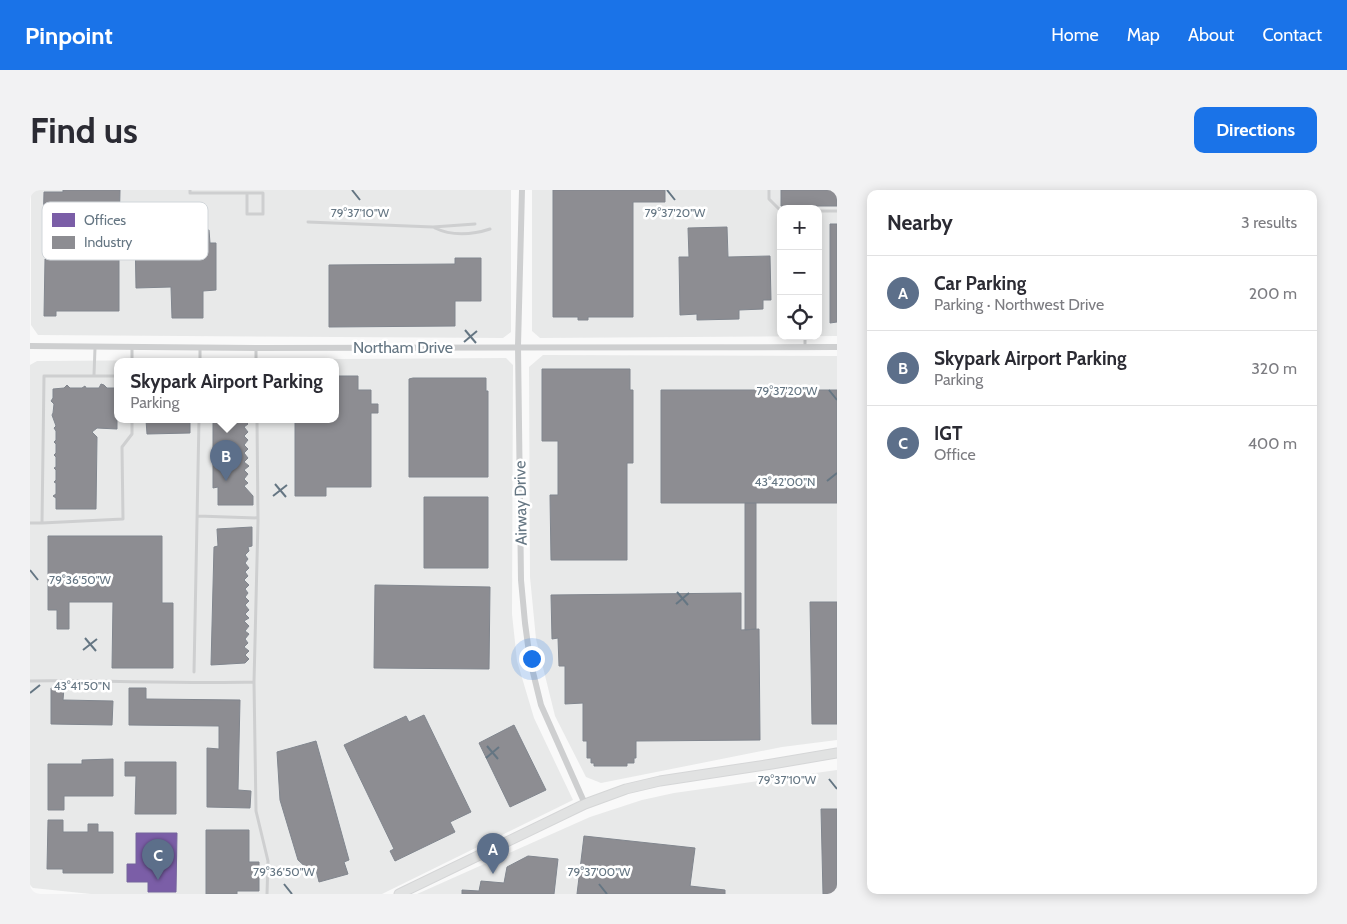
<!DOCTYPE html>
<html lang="en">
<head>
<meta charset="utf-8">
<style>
  body { margin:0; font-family:Cabin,sans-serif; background:#f2f2f3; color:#2b2b33 }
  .controls { position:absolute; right:15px; top:15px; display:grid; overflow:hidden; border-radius:10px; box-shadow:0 2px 12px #0003 }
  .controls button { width:45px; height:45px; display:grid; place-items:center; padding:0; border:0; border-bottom:1px solid #e1e1e2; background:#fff; color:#2b2b33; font:25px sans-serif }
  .you { position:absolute; left:501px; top:468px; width:18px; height:18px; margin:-12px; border:4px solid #fff; border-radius:50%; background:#1a73e8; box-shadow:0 0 0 8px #1a73e833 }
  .badge { display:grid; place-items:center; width:32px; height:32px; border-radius:50%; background:#1a73e8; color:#fff; font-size:16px; font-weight:700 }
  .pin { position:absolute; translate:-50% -41px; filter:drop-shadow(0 1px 2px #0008) }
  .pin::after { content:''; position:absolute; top:26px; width:18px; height:15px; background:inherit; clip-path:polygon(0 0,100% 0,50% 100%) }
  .popup { position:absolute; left:84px; top:168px; width:225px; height:65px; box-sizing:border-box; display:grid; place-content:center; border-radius:10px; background:#fff; filter:drop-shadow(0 1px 4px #0005); font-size:16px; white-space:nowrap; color:#7c7c81 }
  .popup b { font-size:19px; color:#2b2b33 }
  .popup::after { content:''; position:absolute; left:50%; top:100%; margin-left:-10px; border:10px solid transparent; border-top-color:#fff }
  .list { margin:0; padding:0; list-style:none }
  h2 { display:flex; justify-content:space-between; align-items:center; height:65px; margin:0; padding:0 20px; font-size:21px }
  h2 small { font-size:16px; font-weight:400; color:#7c7c81 }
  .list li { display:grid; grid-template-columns:32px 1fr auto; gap:15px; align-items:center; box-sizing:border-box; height:75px; padding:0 20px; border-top:1px solid #e1e1e2 }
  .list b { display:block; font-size:19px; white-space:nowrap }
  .list p { margin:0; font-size:16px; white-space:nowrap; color:#7c7c81 }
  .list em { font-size:16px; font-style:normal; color:#7c7c81 }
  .icon { flex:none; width:28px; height:28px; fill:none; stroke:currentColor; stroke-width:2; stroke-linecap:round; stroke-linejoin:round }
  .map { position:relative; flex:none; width:807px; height:704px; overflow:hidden; border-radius:10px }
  header { display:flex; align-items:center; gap:30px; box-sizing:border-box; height:70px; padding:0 25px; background:#1a73e8; color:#fff }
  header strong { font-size:24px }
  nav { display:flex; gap:28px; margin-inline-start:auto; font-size:18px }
  .intro { display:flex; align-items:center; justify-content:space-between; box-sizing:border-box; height:120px; padding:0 30px }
  h1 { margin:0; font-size:35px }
  .button { padding:12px 22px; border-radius:10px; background:#1a73e8; color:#fff; font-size:18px; font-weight:700 }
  main { display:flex; gap:30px; padding:0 30px }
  aside { flex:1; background:#fff; border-radius:10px; box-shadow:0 2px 12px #0003 }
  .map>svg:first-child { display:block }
  .built { fill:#e8e9e9; fill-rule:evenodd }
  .offices { fill:#7b5ea7; stroke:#74659c }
  .industry { fill:#8d8d92; stroke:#81868e }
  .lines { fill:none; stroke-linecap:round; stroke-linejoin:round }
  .secondary-casing { stroke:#d5d6d7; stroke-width:11 }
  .lane { stroke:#cecfd0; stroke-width:3 }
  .street { stroke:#cecfd0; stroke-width:6 }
  .secondary { stroke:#e1e2e2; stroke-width:9 }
  .ticks { fill:none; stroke:#657683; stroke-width:2 }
  .labels { text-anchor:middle; stroke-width:5; stroke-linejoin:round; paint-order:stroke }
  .street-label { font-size:16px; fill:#657683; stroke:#fff }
  .key { fill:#fff; stroke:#d1d6da; stroke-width:1 }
  .key-label { font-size:14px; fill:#657683 }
  .ticks-label { font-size:12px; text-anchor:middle; fill:#657683; stroke:#fff; stroke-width:5; stroke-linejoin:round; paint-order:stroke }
</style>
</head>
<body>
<header>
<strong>Pinpoint</strong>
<nav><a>Home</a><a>Map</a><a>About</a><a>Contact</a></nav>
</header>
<div class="intro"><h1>Find us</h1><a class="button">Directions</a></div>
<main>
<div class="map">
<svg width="807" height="704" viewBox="0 0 807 704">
  <rect width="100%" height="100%" fill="#f9f9f9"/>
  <path class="built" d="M1,0H481V142L473,148L8,145L1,135Z
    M502,0H807V146L510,148L502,141ZM751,19H788V146H751Z
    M513,165L807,166V550L752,557L571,593L556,587L525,526L506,449L500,387L499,177Z
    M476,168L483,175L482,424L487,471L504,528L543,610L352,704H61L3,698L0,695V175L7,171ZM87,172H305V230H87Z
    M807,580V704H387L560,627L612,610L644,603Z"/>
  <path class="offices" d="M106,643H147L146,702H118V692H97V674H106Z"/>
  <path class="industry" d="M33,0H90L89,44H82V38L34,37V41L13,40L14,2H33Z
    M523,0H635V12H603V127H558V130H548V127H523Z
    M751,0H807V16H751Z
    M800,34H807V132L800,133Z
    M697,37L698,67L740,66L741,110H733V119L709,120V129L667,130V124L650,125L649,67H659L658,38Z
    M179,40L180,53H186V100L173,101V128H142L141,97L106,98L105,41Z
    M24,62H89V121H26V126H14L15,69H24Z
    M425,68H451V111H425V136L299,137V75L425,74Z
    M512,179H600V200H603V273H597V370H521L520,305H528V251H512Z
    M305,186H328V200H341V214H348V223H341V297H296V306H265V230H305Z
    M383,188H456V201H458V287H379V189Z
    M71,194L74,195L77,198H87V239L67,238L62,242L67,247L66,319H26V308L23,306L26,304V293L24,292L26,290V280L24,278L26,277V267L24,265L26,263V254L24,252L26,250V241L24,238L26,236L22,225L23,223L24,214L21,211L23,208V199L34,198L37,195L40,198H52L55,196L56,198H69Z
    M631,200H807V313H631Z
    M116,230H160V243L117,244Z
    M183,230H214L218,234L214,237L218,242L214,246L218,250L214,255L218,259L214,263L218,268L214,272L219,276L214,280L218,284L214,289L218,293L214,296L223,306V315H188V297L183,298Z
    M394,307H458V378H394Z
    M715,313H726V439L715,440Z
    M222,337V356L218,357L219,361L215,365L218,369L215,373L219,378L215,382L218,386L214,390L219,395L215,399L218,403L215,407L219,411L215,415L219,420L215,424L219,428L214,431L219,436L215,441L219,444L215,449L218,453L214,457L219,461L215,465L219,469L215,473L181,475L184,357L188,356L187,339Z
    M18,346H132V413H143V478H82L83,412H39V439H27V420H18Z
    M345,395L460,397L459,479L344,478Z
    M711,403V440L729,439L730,550L606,551V568H604V573H597V576H564V573H561V568H557V551H553V513L535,514V476H529L528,448L522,449L521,405Z
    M780,412H807V534H782Z
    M21,498H34L33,510L83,511L82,535L21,534Z
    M99,498H116V509L210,510L208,600L221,601L220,618L177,617V558L189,559V536L99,535Z
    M394,525L441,622L420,632L425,642L365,671L360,661L364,659L314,555L376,526L379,532Z
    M484,535L516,600L480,617L449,553Z
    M286,551L319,670L314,672L318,684L289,692L286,680L281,682L268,670L250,610L247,562Z
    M83,569V606H34V620H18V574H52V570Z
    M95,572H146V624H105L106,586H95Z
    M791,619H807V704H793Z
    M18,630H33V642H58V634H68V642H83V683H33V679H17Z
    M176,640H219V672H229V701H207V704H176Z
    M554,646L665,658L660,696L695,700V704H547Z
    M498,666L528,669L524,704H432V700L449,701L451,691L474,693L477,677Z"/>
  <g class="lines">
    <defs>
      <path id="secondary" d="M369,704L555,614L596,599L630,591L742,574L807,563"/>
    </defs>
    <use href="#secondary" class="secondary-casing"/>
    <path class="lane" d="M160,0V3H233V24H217V3
      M739,0V9L751,21
      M788,21H807
      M278,32L403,37L445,34
      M405,38C421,46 442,45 460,39
      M775,146V157
      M102,158V172
      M226,159V172
      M170,172V159
      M64,185L65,158
      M168,326L228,328
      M0,333H12L14,186H87
      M12,333L93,329L92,257L102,244V230
      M164,482L169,230
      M0,491C75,490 149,494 224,492L226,621L238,671L237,704
      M224,492L228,330L227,230"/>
    <path class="street" d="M492,0L488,156L491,390L495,433L500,470L511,515L555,614
      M0,156L226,158L807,157"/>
    <use href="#secondary" class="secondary"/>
  </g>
  <path class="ticks" d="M322,0L330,10M637,0L645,10M435,140L446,153M434,152L447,141M799,200L807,210M797,291L807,283M245,294L256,307M243,306L257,295M0,380L8,390M647,402L658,415M646,414L659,403M55,448L66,461M53,460L67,449M0,503L10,495M457,556L468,569M456,568L469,557M799,589L807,599M254,694L262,704M569,694L577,704"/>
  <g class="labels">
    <g class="street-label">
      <text x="373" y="163">Northam Drive</text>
      <text transform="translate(490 313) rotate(-91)" y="6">Airway Drive</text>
    </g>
  </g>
  <rect x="12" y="12" width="166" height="58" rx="8" class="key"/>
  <rect x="22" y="23" width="23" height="14" fill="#7b5ea7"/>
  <rect x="22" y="46" width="23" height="13" fill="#8d8d92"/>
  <g class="key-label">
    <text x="54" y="35">Offices</text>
    <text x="54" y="57">Industry</text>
  </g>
  <g class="ticks-label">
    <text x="330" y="27">79°37'10"W</text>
    <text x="645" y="27">79°37'20"W</text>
    <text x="757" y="205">79°37'20"W</text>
    <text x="755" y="296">43°42'00"N</text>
    <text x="50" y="394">79°36'50"W</text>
    <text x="52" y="500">43°41'50"N</text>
    <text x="757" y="594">79°37'10"W</text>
    <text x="254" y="686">79°36'50"W</text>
    <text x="569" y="686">79°37'00"W</text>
  </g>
</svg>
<div class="controls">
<button>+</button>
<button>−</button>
<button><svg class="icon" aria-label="locate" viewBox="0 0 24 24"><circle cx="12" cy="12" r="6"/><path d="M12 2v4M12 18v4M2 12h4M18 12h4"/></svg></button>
</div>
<div class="you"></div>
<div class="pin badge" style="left:463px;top:684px;background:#5c6f8a">A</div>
<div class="pin badge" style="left:196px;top:291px;background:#5c6f8a">B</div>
<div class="popup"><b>Skypark Airport Parking</b>Parking</div>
<div class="pin badge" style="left:128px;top:690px;background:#5c6f8a">C</div>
</div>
<aside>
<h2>Nearby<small>3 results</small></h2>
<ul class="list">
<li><span class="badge" style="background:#5c6f8a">A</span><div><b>Car Parking</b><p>Parking · Northwest Drive</p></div><em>200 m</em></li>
<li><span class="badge" style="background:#5c6f8a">B</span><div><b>Skypark Airport Parking</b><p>Parking</p></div><em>320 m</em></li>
<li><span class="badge" style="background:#5c6f8a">C</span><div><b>IGT</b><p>Office</p></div><em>400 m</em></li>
</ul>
</aside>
</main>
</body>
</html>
